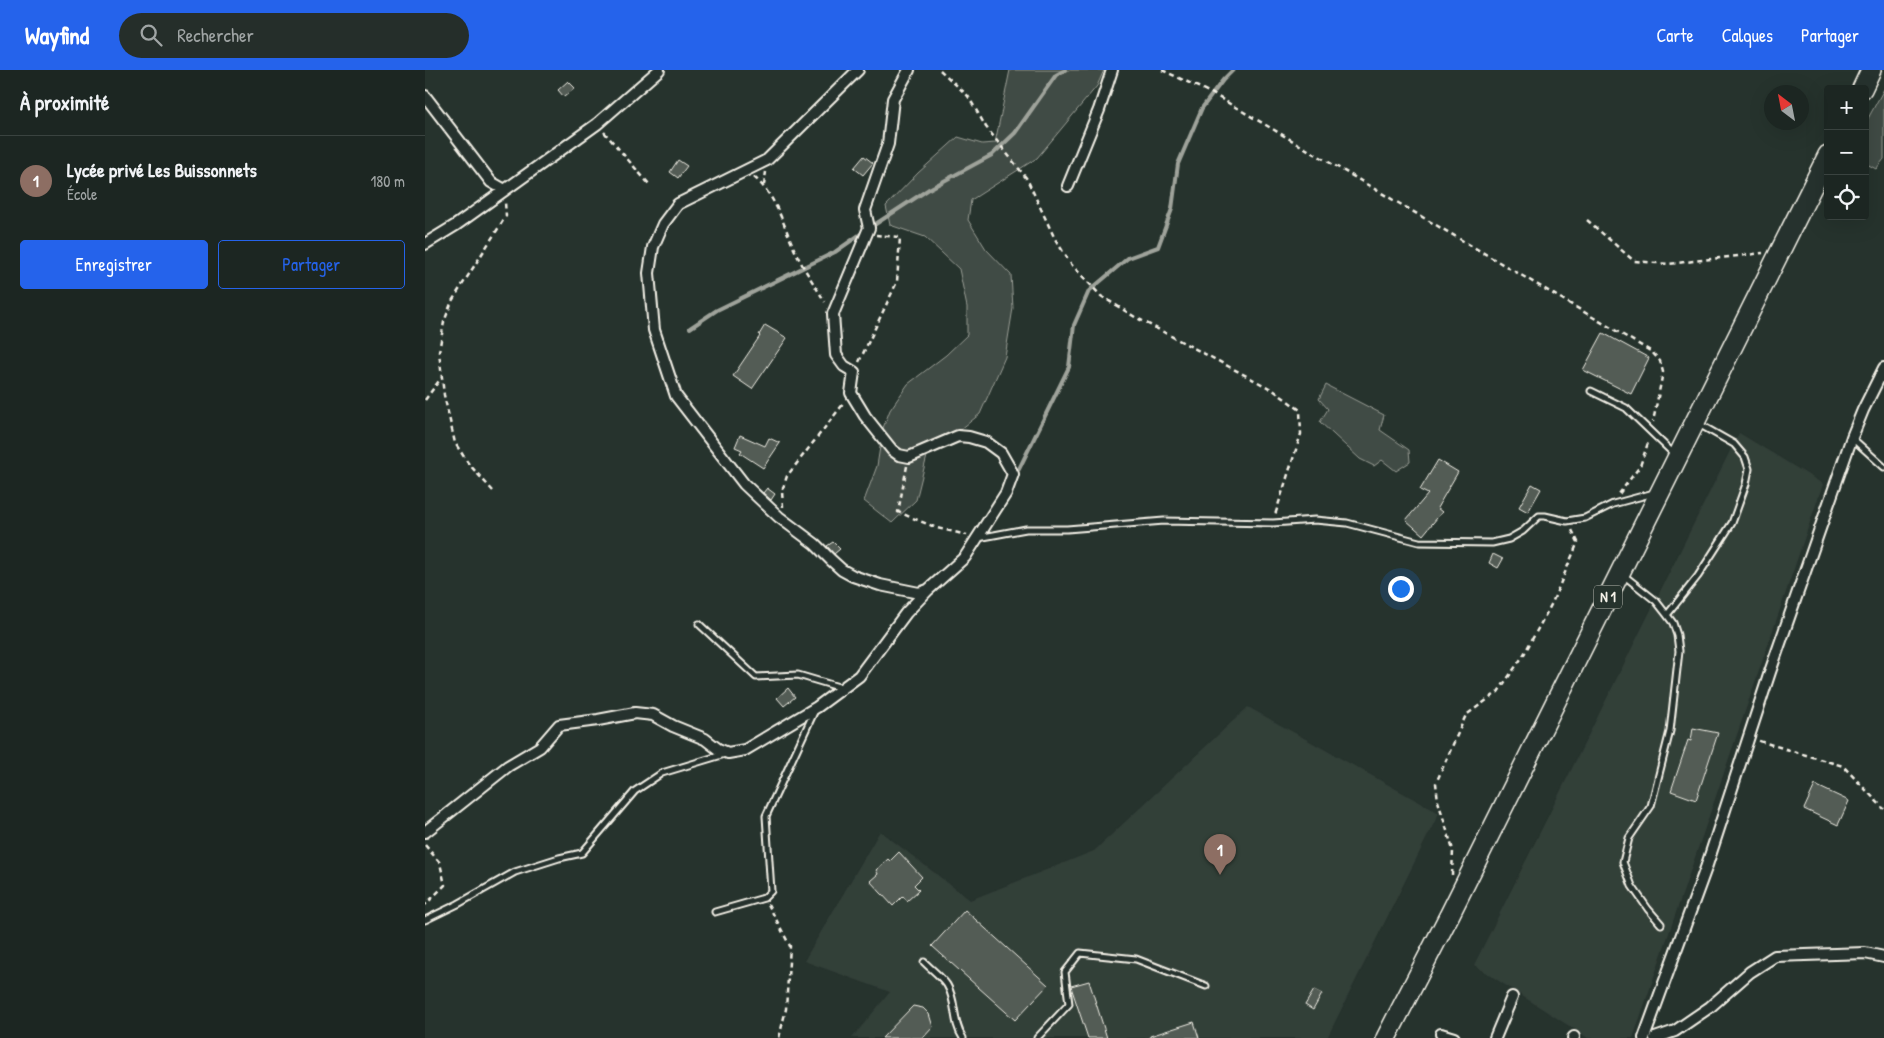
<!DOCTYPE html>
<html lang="fr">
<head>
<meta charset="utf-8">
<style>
  body { margin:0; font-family:"Patrick Hand",sans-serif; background:#252e2a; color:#f1f3f6 }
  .controls { position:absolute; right:15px; top:15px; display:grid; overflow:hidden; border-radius:5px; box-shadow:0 5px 20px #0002 }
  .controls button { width:45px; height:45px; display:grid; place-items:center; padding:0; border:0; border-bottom:1px solid #3a4340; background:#1c2622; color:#f1f3f6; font:25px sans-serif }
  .compass { position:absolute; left:1339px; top:15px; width:45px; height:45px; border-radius:50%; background:#1c2622; box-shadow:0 5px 20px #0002; rotate:328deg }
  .you { position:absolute; left:975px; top:518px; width:18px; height:18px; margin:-12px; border:4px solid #fff; border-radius:50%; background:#1a73e8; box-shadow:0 0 0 8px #1a73e833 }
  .badge { display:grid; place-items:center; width:32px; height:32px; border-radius:50%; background:#2563eb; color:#fff; font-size:16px; font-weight:700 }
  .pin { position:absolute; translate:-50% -41px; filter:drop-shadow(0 1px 2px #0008) }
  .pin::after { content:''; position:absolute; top:26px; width:18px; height:15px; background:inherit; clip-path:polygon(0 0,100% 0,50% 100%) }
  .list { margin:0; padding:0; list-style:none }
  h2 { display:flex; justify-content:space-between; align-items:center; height:65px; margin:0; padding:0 20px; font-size:21px }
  h2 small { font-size:16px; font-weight:400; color:#a0a5a5 }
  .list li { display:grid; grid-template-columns:32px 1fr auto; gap:15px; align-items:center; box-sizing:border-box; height:90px; padding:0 20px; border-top:1px solid #3a4340 }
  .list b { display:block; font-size:19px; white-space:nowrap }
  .list p { margin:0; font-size:16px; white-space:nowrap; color:#a0a5a5 }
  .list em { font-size:16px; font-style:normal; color:#a0a5a5 }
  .actions { display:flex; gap:10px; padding:15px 20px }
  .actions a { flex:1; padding:11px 0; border:1px solid #2563eb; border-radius:5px; text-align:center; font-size:18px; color:#2563eb }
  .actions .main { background:#2563eb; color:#fff }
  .icon { flex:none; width:28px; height:28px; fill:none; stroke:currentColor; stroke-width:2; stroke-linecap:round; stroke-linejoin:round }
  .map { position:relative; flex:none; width:1459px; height:968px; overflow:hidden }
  header { display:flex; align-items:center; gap:30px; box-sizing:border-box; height:70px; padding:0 25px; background:#2563eb; color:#fff }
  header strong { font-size:24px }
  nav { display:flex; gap:28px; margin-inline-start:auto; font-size:18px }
  .search { width:350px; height:45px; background:#252e2a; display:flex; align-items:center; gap:12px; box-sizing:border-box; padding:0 18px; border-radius:28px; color:#a0a5a5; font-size:19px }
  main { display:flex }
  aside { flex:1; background:#1c2622 }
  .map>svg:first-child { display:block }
  .built { fill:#333f39 }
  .green { fill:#414b45; stroke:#9a9e96 }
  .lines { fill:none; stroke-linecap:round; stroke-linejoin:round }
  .stream { stroke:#9fa39b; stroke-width:4 }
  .building { fill:#525c55; stroke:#f4f1e8 }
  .lane-casing { stroke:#f4f1e8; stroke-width:9 }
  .street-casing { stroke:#f4f1e8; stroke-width:14 }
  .highway-casing { stroke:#f4f1e8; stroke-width:22 }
  .path { stroke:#f4f1e8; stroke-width:2.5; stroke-dasharray:5 4; stroke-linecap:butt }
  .lane { stroke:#26332d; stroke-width:5 }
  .street { stroke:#26332d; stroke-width:10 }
  .highway { stroke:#26332d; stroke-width:19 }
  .labels { text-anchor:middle; stroke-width:4.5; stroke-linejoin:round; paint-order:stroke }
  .shield { fill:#26332d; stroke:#b6b8b0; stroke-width:1 }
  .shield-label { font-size:14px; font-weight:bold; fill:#f4f1e8 }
</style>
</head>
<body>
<header>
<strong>Wayfind</strong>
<div class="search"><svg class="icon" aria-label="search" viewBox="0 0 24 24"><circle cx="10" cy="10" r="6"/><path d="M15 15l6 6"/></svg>Rechercher</div>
<nav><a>Carte</a><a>Calques</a><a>Partager</a></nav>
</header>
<main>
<aside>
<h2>À proximité<small></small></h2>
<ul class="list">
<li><span class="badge" style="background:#8d6e63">1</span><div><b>Lycée privé Les Buissonnets</b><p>École</p></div><em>180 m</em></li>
</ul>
<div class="actions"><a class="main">Enregistrer</a><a>Partager</a></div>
</aside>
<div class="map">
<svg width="1459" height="968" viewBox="0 0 1459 968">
  <rect width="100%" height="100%" fill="#26332d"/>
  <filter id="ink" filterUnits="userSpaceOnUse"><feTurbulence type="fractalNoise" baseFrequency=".02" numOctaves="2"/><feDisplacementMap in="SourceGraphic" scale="10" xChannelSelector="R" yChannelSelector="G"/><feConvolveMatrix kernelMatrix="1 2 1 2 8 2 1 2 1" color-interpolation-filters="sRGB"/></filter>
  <g filter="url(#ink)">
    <path class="built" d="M1314,363L1398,414L1208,968H1163L1049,895Z
      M823,637L1014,743L902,968H427L465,922L379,891L455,761L545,830L669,781Z"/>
    <path class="green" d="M585,0H679L672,16L612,88L546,130L543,150L561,179L586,205L588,238L580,287L555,344L502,386L491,430L467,453L439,431L452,396L458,358L465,340L483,314L521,285L542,265V237L534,199L500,167L465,155L461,136L493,103L533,67L557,74L570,73Z
      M1459,19V89L1451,99L1440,93V54Z
      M901,315L959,345L955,360L984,380L985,392L971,401L957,390L949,396L935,389L895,352L903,339L894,329Z"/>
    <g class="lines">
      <path class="stream" d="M446,157L504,119L567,85L590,63L631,5L640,0
        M265,258L292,240L410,182L440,161
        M594,399L644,297L649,255L664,221L703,188L733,177L747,139L753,94L777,38L798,10L808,0"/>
    </g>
    <path class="building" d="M143,11L150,18L139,27L133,20Z
      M439,86L448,93L438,105L429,98Z
      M253,90L262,96L253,108L245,102Z
      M340,255L362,268L327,319L308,306L335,266L334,265Z
      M1178,263L1224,288L1206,324L1158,300Z
      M315,365L340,376L344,368L355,373L338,398L315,383L317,380L310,377Z
      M1013,390L1033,402L1012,438L1017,442L998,465L981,450L1003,424L995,420Z
      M1107,414L1116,419L1103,442L1094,437Z
      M342,418L350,424L346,430L338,423Z
      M408,472L415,479L409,484L402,476Z
      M1068,484L1078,489L1073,498L1064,493Z
      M363,618L370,627L359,636L352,628Z
      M1268,658L1293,663L1271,730L1246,721L1263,670L1266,671Z
      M1390,715L1424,731L1413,755L1379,739Z
      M474,782L497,807L489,815L494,820L482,831L478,826L468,836L445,811L453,804L451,800L463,789L465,791Z
      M540,840L623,915L590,950L507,876Z
      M664,911L682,968H663L647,920L646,916Z
      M889,920L897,924L888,940L880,935Z
      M488,936L498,938L504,944L508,957L498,968H457Z
      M769,952L774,968H725V966Z"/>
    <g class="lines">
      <defs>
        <path id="lane" d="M1166,321L1201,338L1250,385
          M1427,368L1459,397
          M553,468L601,459H642L739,451L848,453L890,450L922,453L994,472L1067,473L1084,469L1098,461L1114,446H1120L1142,451L1160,448L1188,434L1229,423
          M1197,504L1231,531L1242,545L1248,553L1252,565L1254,581L1245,661L1226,736L1204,768L1198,792L1207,816L1223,839L1236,854
          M1242,545L1273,506L1307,453L1321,414L1324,399L1320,387L1309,374L1272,353
          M274,554L331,607L373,605L417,618
          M290,842L339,828L346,821L341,746L390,640
          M0,850L33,834L90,802L134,788L157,783L210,721L237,703L300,684
          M499,892C506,899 517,907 522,915C532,931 527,952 538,968
          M612,968L644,934L640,902L655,883L711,889L781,916"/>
        <path id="street" d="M433,0L342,90L253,134L238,154L228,177L224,203L229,260L251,326L319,414L354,447L390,474L406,490L417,500L428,506L455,515L494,523L503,520
          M0,26L66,112L80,120
          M643,116L674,40L687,0
          M0,174L31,155L172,54L234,0
          M0,762L83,696L115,677L134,655L173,650L210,643L228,645L248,656L280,669L293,679L303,683L320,680L392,637L434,606L481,543L503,520L540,487L581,423L588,404L576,383L561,372L544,367L533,366L484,387L474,385L467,380L440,346L426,323L429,302L419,296L411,285L408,244L444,158L440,140L463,74L468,29L484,0
          M1016,964L1029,968
          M1070,968L1087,927
          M1148,968L1149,967
          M1219,968L1281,798L1345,602L1427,367L1438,340L1459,298
          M1230,968L1250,961L1285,937L1325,902L1350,886L1440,883L1459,887"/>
        <path id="highway" d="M1437,19L1446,0
          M961,968L1025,844L1403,85"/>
      </defs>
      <use href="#lane" class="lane-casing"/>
      <use href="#street" class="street-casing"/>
      <use href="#highway" class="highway-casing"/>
      <path class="path" d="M515,0L543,26L561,57L602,109L630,169L646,194L676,226L710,247L848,320L875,340L876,364L850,445
        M737,0L788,24L1227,282L1235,291L1238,302L1228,352
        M179,62L224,114
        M329,107C353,128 359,158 372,185C380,201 391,217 400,232
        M339,115L341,102
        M1162,150L1209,191L1243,194L1338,183
        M434,292L472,212L475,167L451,165
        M0,330L16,308
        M482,396L473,442L512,458L542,465
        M68,421L43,393L30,373L19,325L14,282L19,252L27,231L81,146L80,132
        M1194,424L1215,396L1224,370
        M358,437L357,421L362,406L419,333
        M1334,671L1418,696L1459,739
        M0,775L15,793L20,815L0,835
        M1027,805L1028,780L1013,731L1011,713L1041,645L1073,622L1098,586L1127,533L1153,472L1146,458
        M343,834L365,876L361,939L354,968"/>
      <use href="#lane" class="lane"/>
      <use href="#street" class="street"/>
      <use href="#highway" class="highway"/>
    </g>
  </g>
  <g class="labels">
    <rect class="shield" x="1169" y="515.5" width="28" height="23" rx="4"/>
    <g class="shield-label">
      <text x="1183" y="532">N 1</text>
    </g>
  </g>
</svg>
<div class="controls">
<button>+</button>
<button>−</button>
<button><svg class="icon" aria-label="locate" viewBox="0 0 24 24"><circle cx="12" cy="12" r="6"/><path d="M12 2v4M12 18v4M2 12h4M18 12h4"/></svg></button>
</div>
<svg class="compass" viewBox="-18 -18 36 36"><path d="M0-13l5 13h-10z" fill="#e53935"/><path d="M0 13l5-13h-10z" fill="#a0a5a5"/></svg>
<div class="you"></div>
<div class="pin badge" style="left:795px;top:805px;background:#8d6e63">1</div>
</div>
</main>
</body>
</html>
